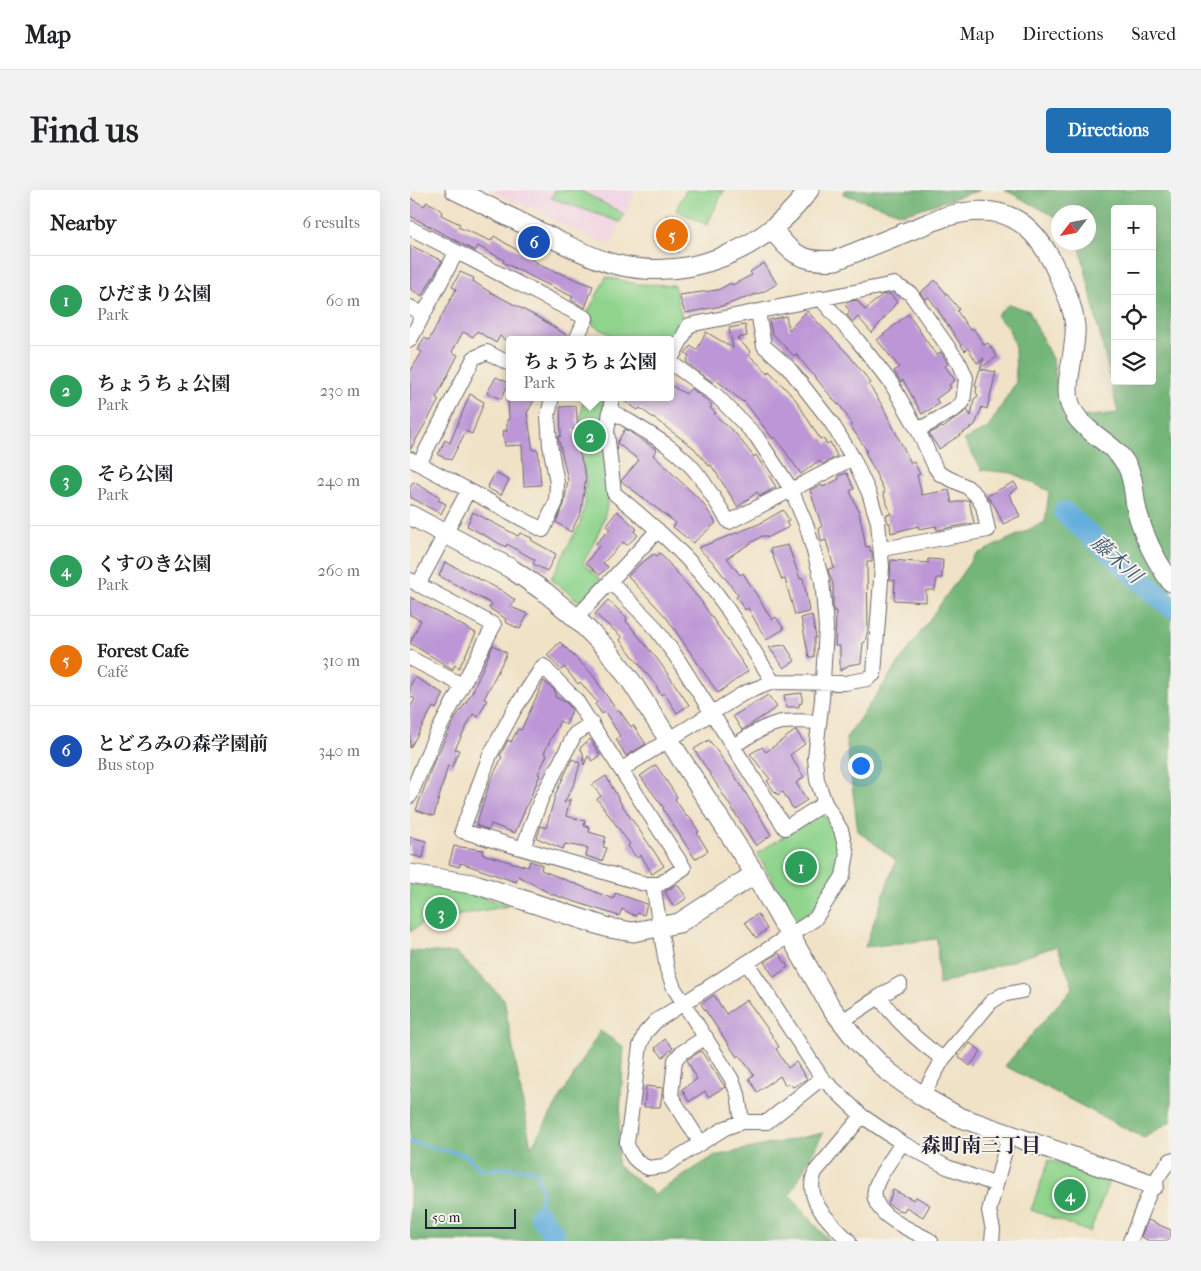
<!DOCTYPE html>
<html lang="en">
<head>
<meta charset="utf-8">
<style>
  body { margin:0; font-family:"IM FELL French Canon","Noto Serif JP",serif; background:#f2f2f2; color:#202124 }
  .controls { position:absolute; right:15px; top:15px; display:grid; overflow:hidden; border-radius:5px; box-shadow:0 5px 20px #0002 }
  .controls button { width:45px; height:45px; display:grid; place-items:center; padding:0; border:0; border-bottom:1px solid #e0e0e0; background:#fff; color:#202124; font:25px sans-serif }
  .compass { position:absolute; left:641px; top:15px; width:45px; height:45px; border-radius:50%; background:#fff; box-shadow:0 5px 20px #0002; rotate:238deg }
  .scale { position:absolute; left:15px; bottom:12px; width:91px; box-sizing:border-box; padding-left:5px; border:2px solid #22223b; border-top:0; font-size:14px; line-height:18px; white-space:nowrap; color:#22223b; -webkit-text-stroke:4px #f7f3e8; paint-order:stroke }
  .you { position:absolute; left:450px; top:575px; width:18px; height:18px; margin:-12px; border:4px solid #fff; border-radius:50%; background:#1a73e8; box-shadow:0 0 0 8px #1a73e833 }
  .badge { display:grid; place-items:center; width:32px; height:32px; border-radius:50%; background:#1f6fb2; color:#fff; font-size:16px; font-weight:700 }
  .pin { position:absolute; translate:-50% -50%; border:2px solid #fff; box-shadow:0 1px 5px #0006 }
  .popup { position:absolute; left:96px; top:146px; width:168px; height:65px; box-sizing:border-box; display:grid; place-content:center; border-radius:5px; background:#fff; filter:drop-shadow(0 1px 4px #0005); font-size:16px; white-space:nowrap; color:#757577 }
  .popup b { font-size:19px; color:#202124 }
  .popup::after { content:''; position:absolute; left:50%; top:100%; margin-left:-10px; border:10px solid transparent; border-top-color:#fff }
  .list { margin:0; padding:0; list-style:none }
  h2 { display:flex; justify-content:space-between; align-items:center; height:65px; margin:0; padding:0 20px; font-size:21px }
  h2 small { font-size:16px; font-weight:400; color:#757577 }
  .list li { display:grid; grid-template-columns:32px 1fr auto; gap:15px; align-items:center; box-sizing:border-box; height:90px; padding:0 20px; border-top:1px solid #e0e0e0 }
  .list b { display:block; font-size:19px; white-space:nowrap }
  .list p { margin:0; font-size:16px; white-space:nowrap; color:#757577 }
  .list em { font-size:16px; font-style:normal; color:#757577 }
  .icon { flex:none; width:28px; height:28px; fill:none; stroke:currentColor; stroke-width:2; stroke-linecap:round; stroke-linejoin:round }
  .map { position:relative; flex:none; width:761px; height:1051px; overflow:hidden; border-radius:5px }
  header { display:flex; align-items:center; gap:30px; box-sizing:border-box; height:70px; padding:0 25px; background:#fff; border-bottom:1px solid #e0e0e0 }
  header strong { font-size:24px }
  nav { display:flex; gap:28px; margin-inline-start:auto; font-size:18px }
  .intro { display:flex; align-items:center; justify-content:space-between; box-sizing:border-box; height:120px; padding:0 30px }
  h1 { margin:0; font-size:35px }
  .button { padding:12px 22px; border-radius:5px; background:#1f6fb2; color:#fff; font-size:18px; font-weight:700 }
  main { display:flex; gap:30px; padding:0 30px }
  aside { flex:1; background:#fff; border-radius:5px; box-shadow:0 5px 20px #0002 }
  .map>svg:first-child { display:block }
  .built { fill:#f1d0e3 }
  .green { fill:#8fd48d; stroke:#587b64 }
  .forest { fill:#73b678; stroke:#4a6c5a; fill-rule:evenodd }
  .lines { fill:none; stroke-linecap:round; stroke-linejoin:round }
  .stream { stroke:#64aedc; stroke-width:4 }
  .river { stroke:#64aedc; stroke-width:22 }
  .building { fill:#bc96d6 }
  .street-casing { stroke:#6a656c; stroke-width:16 }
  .secondary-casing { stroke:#6a656c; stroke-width:21 }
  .street { stroke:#fff; stroke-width:14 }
  .secondary { stroke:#fff; stroke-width:19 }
  .labels { text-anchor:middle; stroke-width:4; stroke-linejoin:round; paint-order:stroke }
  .water-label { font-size:20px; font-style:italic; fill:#395373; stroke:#f7f3e8 }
  .neighbourhood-label { font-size:20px; font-weight:bold; fill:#22223b; stroke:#f7f3e8 }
</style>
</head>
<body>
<header>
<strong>Map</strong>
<nav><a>Map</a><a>Directions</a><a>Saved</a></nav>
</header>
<div class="intro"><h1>Find us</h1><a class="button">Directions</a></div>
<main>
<aside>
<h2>Nearby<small>6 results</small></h2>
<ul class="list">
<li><span class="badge" style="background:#2e9e5b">1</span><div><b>ひだまり公園</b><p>Park</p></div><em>60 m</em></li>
<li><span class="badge" style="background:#2e9e5b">2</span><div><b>ちょうちょ公園</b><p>Park</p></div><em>230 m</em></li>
<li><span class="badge" style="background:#2e9e5b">3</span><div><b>そら公園</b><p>Park</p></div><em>240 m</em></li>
<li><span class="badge" style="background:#2e9e5b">4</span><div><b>くすのき公園</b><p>Park</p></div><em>260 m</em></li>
<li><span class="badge" style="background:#e8710a">5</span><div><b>Forest Cafe</b><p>Café</p></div><em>310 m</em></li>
<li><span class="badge" style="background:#1a4fb4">6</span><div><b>とどろみの森学園前</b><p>Bus stop</p></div><em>340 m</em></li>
</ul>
</aside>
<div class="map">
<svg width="761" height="1051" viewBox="0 0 761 1051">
  <rect width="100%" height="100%" fill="#f7f3e8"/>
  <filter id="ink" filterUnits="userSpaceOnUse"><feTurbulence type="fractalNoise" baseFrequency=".02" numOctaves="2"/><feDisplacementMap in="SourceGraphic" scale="10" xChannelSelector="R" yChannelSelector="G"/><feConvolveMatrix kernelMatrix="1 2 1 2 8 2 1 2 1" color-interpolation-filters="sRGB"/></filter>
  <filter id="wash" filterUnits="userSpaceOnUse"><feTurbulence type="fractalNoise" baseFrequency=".0096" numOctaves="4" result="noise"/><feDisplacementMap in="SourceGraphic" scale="20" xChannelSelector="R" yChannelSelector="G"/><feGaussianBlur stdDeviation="1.12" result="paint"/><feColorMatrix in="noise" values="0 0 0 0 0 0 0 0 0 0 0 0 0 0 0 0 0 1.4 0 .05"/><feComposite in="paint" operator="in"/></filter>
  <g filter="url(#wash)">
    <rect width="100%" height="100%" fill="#f0e2c6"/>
    <path class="built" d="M81,0H226L201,54L183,49L132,24L131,20L122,16L118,18Z"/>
    <path class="green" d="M145,0H169L214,24L210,32L141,8Z
      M276,0H314L297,35L266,20Z
      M196,87L227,94L264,95L272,128L260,154V150H200L201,145L181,134L184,129L177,124Z
      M173,207H196C187,240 196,263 198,296C200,324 186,349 173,373L192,391L175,410H167L141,389L170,333L175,315L176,290L169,241Z
      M410,624C418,626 424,637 426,645C427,650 430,655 430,660C432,682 408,718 391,730L384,728L347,663Z
      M0,694L56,701L98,716L14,732L0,742Z
      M639,970L699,991L680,1042L621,1020Z"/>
    <path class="forest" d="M434,0H570L493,24L433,4Z
      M595,0H761V931L734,948L595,876L663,797L647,756L529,795L527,749L455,757L486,670L448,641L436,548L565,365L635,332L639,301L602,283L572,280L554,250L578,238L606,192L605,158L599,139L586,126L599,114L619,121L643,171L653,229L708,223L669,53L678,52V22H648V28ZM705,19H742V191H705Z
      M0,761L47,763L94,809L121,957L190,841L214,857L207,975L245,1004L304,966L413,943L380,1005L419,1051H0Z"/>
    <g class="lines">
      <path class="stream" d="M0,952L56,965L72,980L98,978L126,980L132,1001L130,1025"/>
      <path class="river" d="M654,322L761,417
        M130,1025L143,1043L145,1051"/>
    </g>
    <g id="blocks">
      <path class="building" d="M0,8L14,16L17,12L25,16L32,22L31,25L50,34L48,37L81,51L84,46L134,77L183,96L175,118L161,110L163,107L108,80L93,72L94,70L68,56L65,61L0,26Z
        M257,26L279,37L268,62L261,58L259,61L244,52Z
        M0,55L32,71L12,106L0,99Z
        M354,73L367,94L353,102L312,116L275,123L269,105L308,100L321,93L322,95L342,85L340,82Z
        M50,82L64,88L63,91L75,99L131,129L158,146L157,150H95L90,146L86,153L67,141L63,147L53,142L42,162L48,165L26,208L29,210L0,260V182L12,162L8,160L14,148L19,150L46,99L42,97Z
        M525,90L549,119L547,121L560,140L563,138L574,155L578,153L587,167L570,178L574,168L567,173L558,158L555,161L519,107L515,110L510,103Z
        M480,104L487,112L462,143L448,127L443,132L437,125L440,121L435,115L438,112L447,110L455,120L472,105Z
        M397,121L439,165L461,193L459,195L472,215L501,273L504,272L510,284L507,285L512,305L539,300L542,313L559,310L564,333L527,340L526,336L509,339L508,336L481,343L480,333H478L476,325L481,324L473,303L475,302L455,262L457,261L440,235L442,234L429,214L428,215L386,164L384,166L362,143L359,130L376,126L379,140Z
        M498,124L526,165L531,162L538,174L535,176L545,190L539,195L541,198L526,209L529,214L512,224L493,190L491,192L484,181L489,177L467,150Z
        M335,135L337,146L327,148L341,162L339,165L358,183L359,181L386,210L410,249L413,248L417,254L420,252L427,266L413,274L408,271L391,284L365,247L363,249L334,211L333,212L305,189L302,192L276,172L279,166L275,163L281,156L287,160L296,142L323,158L319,138Z
        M570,179L586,182L577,219L572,217L565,235L529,259L519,244L532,237L533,238L557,220L561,226L564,209L568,206L566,202L567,196L565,195Z
        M86,187L99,193L91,209L77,203Z
        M260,195L276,204L281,198L302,215L300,218L306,223L304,224L326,244L344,267L346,265L366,297L350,306L347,302L328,317L301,275L299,276L284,258L230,218L228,220L211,209V207H260Z
        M60,204L74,212L62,244L56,241L41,270L28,265L35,250L40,253Z
        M98,207H126L117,223L123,260H128L131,295L114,296L112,255L95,256L93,241H97V230H99Z
        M166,216L168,239H163L176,287L171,322L161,342L146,332L154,315L158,290L148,247L151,246L150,217Z
        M215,239L247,260L243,265L292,312L306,333L283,353L263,337L266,333L211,291L229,270L207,253Z
        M85,283L99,290L91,305L77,298Z
        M437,283L444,299L440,301L449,322L456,357L460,356V361H462V372H457L458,440L455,452L453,453L451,473L439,475L430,481V456H425L426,421H423V395L418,379L424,378L416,350L411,352L409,338L412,337L400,300L412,295L413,297L429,289L428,286Z
        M3,292L30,307L28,310L36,314L31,324L0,307V298Z
        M604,292L608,298L599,304L610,326L593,334L586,318L577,306Z
        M373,320L379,330L376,332L379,337L357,348L356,346H352L317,368L330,385L333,383L362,430L366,427L374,439L356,450L338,418L335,420L326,407L328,405L302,371L288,358L349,334Z
        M207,321L227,339L224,342L228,345L217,355L213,352L193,373L198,377L190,385L176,373L189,356L186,353L200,339L196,336Z
        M63,322L108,346L110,343L122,348L121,350L146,364L137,381L123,374L125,370L97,354L96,357L57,336Z
        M378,355L390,389L393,388L397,409L399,422L385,425L375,389L372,390L360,359Z
        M250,363L291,411L338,481L308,503L256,427L218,386L230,374L244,364L247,366Z
        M518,369L533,370L532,388H527L525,400H516V412L484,410L485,390H480L481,370L518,373Z
        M35,372L91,400L105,410L101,417L118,424L110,439L95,432L96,429L79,418L82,414L29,386Z
        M0,407L66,443L49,478L45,475L43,479L34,474L0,453L11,430L0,425Z
        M198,410L217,428L216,431L248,470L279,515L267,523L254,503L251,505L245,494L210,450L212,447L185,424Z
        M402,425L406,448H404V467H399L391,428Z
        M150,452L182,484L207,521L209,520L221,537L223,535L236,554L216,566L206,549L210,546L195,522L192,524L185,514L187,512L170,492L168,494L154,477L151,480L137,465Z
        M83,455L97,463L74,509L77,510L68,527L63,524L45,559L49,560L42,577L38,575L24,626L6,620L25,569L46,527L62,503Z
        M375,455L385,471L374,478L359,457Z
        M5,487L34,504L26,519L23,517L0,558V518L5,509L0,506V496Z
        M134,491L145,501V507L157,513L162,520L156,535L150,531L134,563L137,565L128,584L130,585L105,643L81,634L79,640L66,635L80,592L92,567L90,566L98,550L101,552L108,539L111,540Z
        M392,503V513L389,514V517H376L374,505Z
        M358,505L367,517L332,540L323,526Z
        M386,540L395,554L380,565L394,587L386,593L397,610L383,619L373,602L368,605L364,601L357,591L360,589L340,564L352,557L356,562Z
        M180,549L190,565L182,571L178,566L174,575L173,563L170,558Z
        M299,550L329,592L361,645L346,656L284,559Z
        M162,569L170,573L165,592L154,613L160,609L156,626L175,631L174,636L180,637L179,642L196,647L193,657L197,658L192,671L176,666L178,658L155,654L153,659L127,648L131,636L136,638L146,603Z
        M246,575L267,607L265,609L277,627L279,626L289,642L287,643L298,661L285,669L253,619L254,618L230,586Z
        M196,586L212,615L254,676L242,684L231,665L227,668L218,656L220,654L187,609L191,606L182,595Z
        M0,647L16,651L13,668L0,665Z
        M44,656L74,660L72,664L118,677L120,671L132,675L131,680L203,709L205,703L237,714L234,725L228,723L225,726L212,719L209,726L141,704L108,686L106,692L51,673L49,677L39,674Z
        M267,694L277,708L264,717L255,702Z
        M348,724L357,739L346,748L335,732Z
        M369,763L378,777L364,787L354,772Z
        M304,805L316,824L337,810L360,842L369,857L366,859L378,878L386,872L397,889L383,897L379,893L375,895L370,886L347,902L339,888L344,885L329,865L327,867L291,814Z
        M255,849L263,858L253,867L245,858Z
        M560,853L571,861L560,876L549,867Z
        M291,861L315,897L298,907L295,901L279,912L272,899L287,889L277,870Z
        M236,896L253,898L250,917H234Z
        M483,1000L504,1010L506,1007L520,1015L513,1027L496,1017L494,1021L488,1020L478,1014Z
        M738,1030L761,1040V1051H739L731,1046Z"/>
    </g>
  </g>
  <g filter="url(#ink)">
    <use href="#blocks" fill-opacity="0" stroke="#6a656c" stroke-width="1"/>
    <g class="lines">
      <defs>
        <path id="street" d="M0,38L176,128L166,150
          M410,108L448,151L481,193L508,240L525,277L530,284L557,297L566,305L573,316L578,340L472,359
          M0,117L13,124
          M0,150L46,63
          M260,171L279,135L484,94L500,103L550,174L556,188L553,212L544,220L508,240
          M260,172L307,206L346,246L381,299L397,337L412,390L416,437L412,509L405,568L407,590L415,613L431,640L437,664L433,686L405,729L246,831L235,843L230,856L217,953C220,966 226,972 238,978L254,976L315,938L332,932H357L412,888
          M202,207L197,242L204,303C244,336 284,370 314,414C331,439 347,466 363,492
          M200,220C231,239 267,256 290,287C300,301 309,317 319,332L443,268
          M0,269L133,340L146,312L147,293L140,255L138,226L142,207
          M9,274L64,168L77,162L100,174
          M0,390L84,435L23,551L0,606
          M201,392L243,435L265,465L375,638L415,613
          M8,395L58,301
          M166,428L248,340
          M0,468L52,495
          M133,476L166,510L274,678L250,694H235L52,641L80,565L104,520Z
          M323,556C361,533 363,529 408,532
          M212,579L334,503L363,492L435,493L457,489L464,484L472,376L468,332L459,303L443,268L421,232L378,177L354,156L348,122
          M113,658L131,609L165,544L182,533
          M243,695L257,779L264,798L321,888L328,904L332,932
          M337,773L412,888L452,926L492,953L537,977L584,994
          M469,807L490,794
          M432,831L469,807C488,833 507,851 533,869
          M512,906L533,869L581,812L592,805L612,801
          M290,952L261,906L265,870L271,863L296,847
          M492,953C484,966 473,979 467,993C453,1024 501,1039 521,1051
          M439,1051C420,1032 393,1010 405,982L452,926
          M582,1051L583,1040L579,1021L599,945
          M720,1051C732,1024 740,991 761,970"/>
        <path id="secondary" d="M45,0C76,15 107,31 138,46C159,56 181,68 204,74C279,93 355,60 399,0
          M363,39C380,65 395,73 426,70L534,27C592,11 623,28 647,82C655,100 663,116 665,136C667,160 653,194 660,214C670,243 701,249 716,274C725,289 723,305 727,321C734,348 745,370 761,392
          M0,325L100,378L135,402L166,428L196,458L221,491L345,684L420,816L447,851L477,881L512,906L549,927L744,995
          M0,684L68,695L199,738L223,742L269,733L345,684"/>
      </defs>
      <use href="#street" class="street-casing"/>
      <use href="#secondary" class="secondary-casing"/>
      <use href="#street" class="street"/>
      <use href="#secondary" class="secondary"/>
    </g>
  </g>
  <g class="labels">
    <g class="water-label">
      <text transform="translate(707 369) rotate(42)" y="7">藤木川</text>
    </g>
    <g class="neighbourhood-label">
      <text x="571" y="962">森町南三丁目</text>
    </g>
  </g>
</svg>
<div class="controls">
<button>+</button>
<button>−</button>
<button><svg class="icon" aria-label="locate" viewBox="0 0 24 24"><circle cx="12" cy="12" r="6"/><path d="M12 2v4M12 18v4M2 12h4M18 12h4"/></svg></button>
<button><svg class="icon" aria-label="layers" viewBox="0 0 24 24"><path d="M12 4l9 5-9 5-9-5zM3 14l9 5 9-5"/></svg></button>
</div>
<svg class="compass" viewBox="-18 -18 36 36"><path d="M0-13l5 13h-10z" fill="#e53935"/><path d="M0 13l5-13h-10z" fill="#757577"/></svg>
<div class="scale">50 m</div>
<div class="you"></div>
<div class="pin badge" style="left:391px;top:677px;background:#2e9e5b">1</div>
<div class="pin badge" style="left:180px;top:246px;background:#2e9e5b">2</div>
<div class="popup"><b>ちょうちょ公園</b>Park</div>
<div class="pin badge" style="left:31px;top:723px;background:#2e9e5b">3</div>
<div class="pin badge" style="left:660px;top:1005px;background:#2e9e5b">4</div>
<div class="pin badge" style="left:262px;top:45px;background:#e8710a">5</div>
<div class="pin badge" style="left:124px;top:52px;background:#1a4fb4">6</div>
</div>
</main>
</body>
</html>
